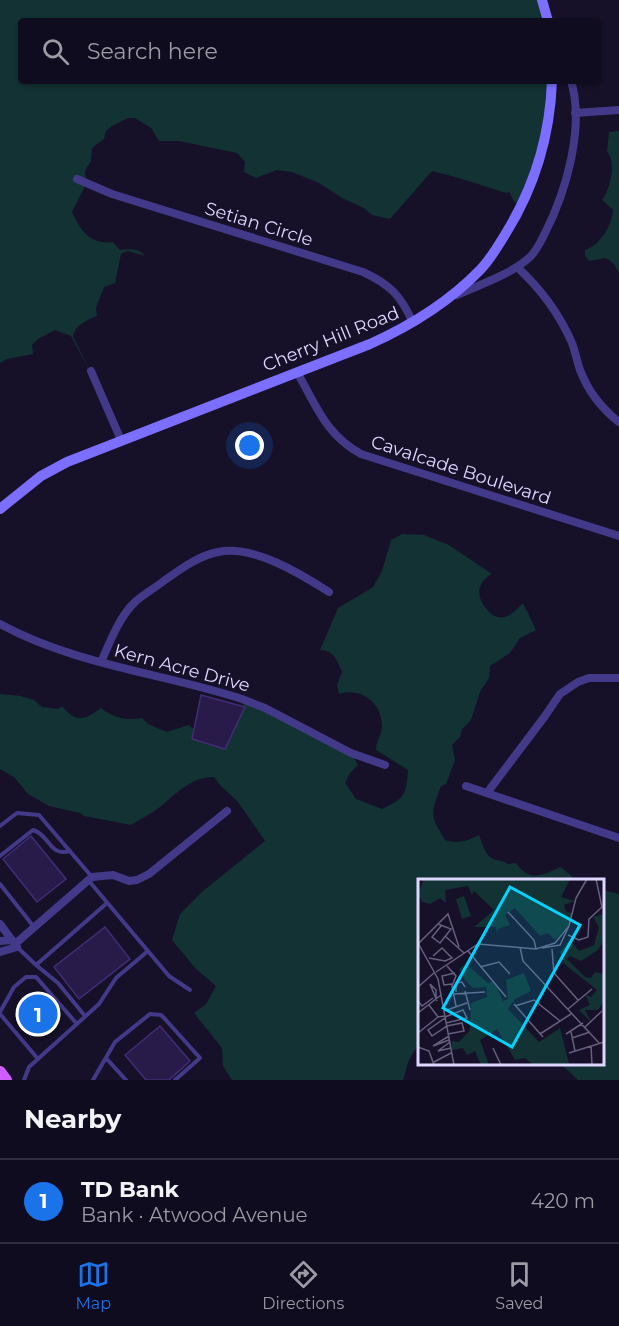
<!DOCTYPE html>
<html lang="en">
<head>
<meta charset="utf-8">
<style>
  body { margin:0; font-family:Montserrat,sans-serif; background:#191528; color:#f1f3f6 }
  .you { position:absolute; left:250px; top:446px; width:21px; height:21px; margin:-15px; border:4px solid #fff; border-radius:50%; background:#1a73e8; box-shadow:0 0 0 9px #1a73e833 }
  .badge { display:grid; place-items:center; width:39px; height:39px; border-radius:50%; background:#1a73e8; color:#fff; font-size:20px; font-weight:700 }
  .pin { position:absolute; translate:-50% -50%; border:3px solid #fff; box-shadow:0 2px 6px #0006 }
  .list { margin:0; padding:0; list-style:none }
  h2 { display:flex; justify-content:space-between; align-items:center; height:78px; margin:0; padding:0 24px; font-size:26px }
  h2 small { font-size:20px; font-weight:400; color:#9c9ba4 }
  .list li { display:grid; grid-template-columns:39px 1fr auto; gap:18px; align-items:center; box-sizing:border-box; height:84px; padding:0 24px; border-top:2px solid #302c3d }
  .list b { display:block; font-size:22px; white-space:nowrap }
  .list p { margin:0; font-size:20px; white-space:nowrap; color:#9c9ba4 }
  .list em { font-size:20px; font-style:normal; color:#9c9ba4 }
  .icon { flex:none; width:33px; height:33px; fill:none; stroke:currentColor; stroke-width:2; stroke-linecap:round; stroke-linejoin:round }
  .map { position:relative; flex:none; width:619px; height:1080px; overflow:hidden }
  .search { position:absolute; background:#100c1f; box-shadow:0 2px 4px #0004; left:18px; right:18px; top:18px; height:66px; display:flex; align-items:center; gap:15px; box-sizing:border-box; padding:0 21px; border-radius:6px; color:#9c9ba4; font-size:22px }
  .sheet { height:162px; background:#100c1f }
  nav { display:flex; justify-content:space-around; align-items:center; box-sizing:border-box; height:84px; border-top:2px solid #302c3d; background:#100c1f; font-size:16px; color:#9c9ba4 }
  nav a { display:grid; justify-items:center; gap:3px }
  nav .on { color:#1a73e8 }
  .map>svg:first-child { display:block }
  .green { fill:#123233 }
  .building { fill:#281b4a; stroke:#412d76; stroke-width:1.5 }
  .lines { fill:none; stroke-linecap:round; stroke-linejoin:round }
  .lane { stroke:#423a88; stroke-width:4 }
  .street { stroke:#423a88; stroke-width:8 }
  .secondary { stroke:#7c6eff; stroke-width:10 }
  .primary { stroke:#ce5eff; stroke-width:12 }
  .labels { text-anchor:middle; stroke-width:4.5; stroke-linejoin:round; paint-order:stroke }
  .street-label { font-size:18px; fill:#dfd7ff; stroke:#161029 }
  .inset-road { fill:none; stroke:#66607f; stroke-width:1.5 }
  .view { fill:#03d4ff; fill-opacity:0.15; stroke:#03d4ff; stroke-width:3 }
  .inset-edge { fill:none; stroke:#dfd7ff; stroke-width:3 }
</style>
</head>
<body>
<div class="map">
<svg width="619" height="1080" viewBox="0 0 619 1080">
  <rect width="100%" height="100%" fill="#161029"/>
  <path class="green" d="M0,0H542L548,21H21V81H552V101L519,210L509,192L506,193L462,179L432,171L390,219L372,215L364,208L344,199L319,183L292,172L277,170L256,178L244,172L245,162L237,153L179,141H159L151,128L135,118H128L112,126L106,131L104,139L92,148L91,161L85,171L86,184L72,212C81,231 90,245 113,242L120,250C129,249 140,248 145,256L128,251L121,254L115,283L104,287L96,308L97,316C86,321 76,324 73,336L90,371L71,336L55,330L38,339L32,345L33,354L7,359L0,363Z
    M619,131V273L614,264L606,258L589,261L585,256V250C600,245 612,226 613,210L602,200C610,189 617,163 607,152L609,132Z
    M402,534L424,535L449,545L492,574C478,581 476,594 484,606C498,625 509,618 523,603L536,630L520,638L510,653L490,666L489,678L480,692L471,720L462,729L460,737L452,745L455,760L446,784L441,786C431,814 429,814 445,840C459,844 466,841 479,835C482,842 485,856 493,859C499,861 502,860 508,864L516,863C530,883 542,875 561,867L576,880H420L419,1043L409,1060L403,1080H232L223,1066L222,1048L194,1013L206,1004L216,986L196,969L172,940L180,914L203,891L265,841L238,802L220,785L214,777C191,777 176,794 160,807C151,814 140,819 131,825L84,816L80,813L49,806L28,794L14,777L0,769V694L21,696L34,700L42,707L58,709L62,706C77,724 84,720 101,708C114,718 126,721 142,718L148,724L167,732L189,725L198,733L238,723L245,700L300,726L332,747L353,756L358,765L350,773L345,783L356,799L382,809C405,798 406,796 408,770L376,750C376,741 382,734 382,726C382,703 361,687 339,694L337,685L342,672C338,662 334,650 320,650L338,608L373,587L382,571L391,540Z
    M603,890L619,894V1080H578L561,1064H602Z"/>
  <path class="building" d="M201,695L245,707L225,749L192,739Z
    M31,836L66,879L37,902L3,859Z
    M105,927L130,959L79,999L54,967Z
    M37,993L57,1018L35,1035L16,1010Z
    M160,1026L190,1061L169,1080H146L125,1055Z"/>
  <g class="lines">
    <path class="lane" d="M0,826L17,813L39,815L92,877
      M0,856L33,830C50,835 49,857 70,851
      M89,881L169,976L190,990
      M0,884L34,927
      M17,947L36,965L58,983L85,1016
      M36,965L107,903
      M0,1012L14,987L26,977H36L77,1024
      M0,1014L38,1059
      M106,1058L126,1080
      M24,1080L29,1067L99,1004L116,978L148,951
      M93,1080L115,1042L150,1014L161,1015L165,1019L200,1058L175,1080"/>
    <path class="street" d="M575,113L619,110
      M77,179L112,194L363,272C389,284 401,295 413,323
      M517,267C541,289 559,313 572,343C575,351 577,361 580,370C588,391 601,408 619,422
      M457,295C481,284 510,275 530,257C537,250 541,241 545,233C566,192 585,127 571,81
      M91,371L121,440
      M297,372C316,405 325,434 361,454L619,536
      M0,624C75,665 162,673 242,699L265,708L351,753L385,765
      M101,662C110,642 119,617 135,602C144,594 155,588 165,580C181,569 198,556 218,552C252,544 301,574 329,592
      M466,786L619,838
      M487,793L545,716L560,694L578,682L589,678H619
      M0,924L17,947L0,952
      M0,941L12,940
      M15,944L92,877L113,875L129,881L137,880L149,874L227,811"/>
    <path class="secondary" d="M542,0L548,21
      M0,509L41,476L67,462L370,344C410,326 449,302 480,270C490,260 498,246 506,233C535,186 550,136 552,81"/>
    <path class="primary" d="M0,1072L6,1080"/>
  </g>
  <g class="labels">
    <g class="street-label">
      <text transform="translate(259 224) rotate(17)" y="6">Setian Circle</text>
      <text transform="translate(331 339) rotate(-22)" y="6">Cherry Hill Road</text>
      <text transform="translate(461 470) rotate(18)" y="6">Cavalcade Boulevard</text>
      <text transform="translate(182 668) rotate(15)" y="6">Kern Acre Drive</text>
    </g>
  </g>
  <g transform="translate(418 879)">
    <rect width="186" height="186" fill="#161029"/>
    <path d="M6,0H152L143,18L157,22L146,26L148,33L154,34L152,45L137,61L130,54L122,57L97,29L87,36L92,46L80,50L79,55L78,48H56L76,31L56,12L54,16L50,7L27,11L28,24L22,19L12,25L4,23L0,14ZM46,17L53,37L44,40L38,20ZM186,35V61L180,71L163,82L152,77L149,80L167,98L173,99L177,93L186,95V122L180,131H167L173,143L161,131L172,126L167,115L173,118L179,111L145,84L142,73L152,61L161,72L176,66L181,48L175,38ZM48,85L70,104L76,102L85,122L90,120L88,101L106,94L113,112L97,120L90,130L121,163L142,149L151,185L115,186L107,179L97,181L79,150L62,161L71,186H63L57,172L49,176L45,169L34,171V162L41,163L52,151L53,124L69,118L68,108L55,109L47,101L41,90Z" fill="#123233"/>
    <path class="inset-road" d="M90,33L116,61L118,70M20,45L33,50L22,64L14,58L23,47M150,56L161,61L170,58L171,40L184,28L178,0M27,57L46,74M0,64L20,100L36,186M0,65L30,35L41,68M102,68L105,82L182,165M124,69L142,66L151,47M134,70L136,94L160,121M50,72L88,118M11,79L27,82L34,79L24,69L15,77M29,87L38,97L34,107L38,127M62,88L81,83L92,95M18,93L60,65L118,70L137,64L151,47L158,19L169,0M34,105L26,106L24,97L37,94M0,108L17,93M47,112L52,131M38,113V104L44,103L47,108M35,115L67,113M18,120V111L12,105L19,122M0,122L4,127L15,119M96,125L125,158M11,126L20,138L27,137M97,127L116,121L142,142M150,130L174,110M26,132L49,124M0,134L23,116M27,138L45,131L49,139L28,144M27,139L10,151L14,157L29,147L44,144L46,152L30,155M167,148L184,132M153,153L157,172M0,154L20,138M122,155L153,135M148,155L165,144M31,157L15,167L31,161M154,159L172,153M32,163L20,172L33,169M173,167L174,186M0,168L11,172L16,186M75,169L83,186M151,174L186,163M16,183L33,174"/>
    <path class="view" d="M92,8L162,46L94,168L25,129Z"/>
    <rect width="186" height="186" class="inset-edge"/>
  </g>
</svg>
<div class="you"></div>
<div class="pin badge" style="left:38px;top:1014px">1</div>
<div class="search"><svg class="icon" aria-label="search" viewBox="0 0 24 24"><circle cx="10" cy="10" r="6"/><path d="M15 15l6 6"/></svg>Search here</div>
</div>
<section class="sheet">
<h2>Nearby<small></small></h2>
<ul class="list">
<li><span class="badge">1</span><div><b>TD Bank</b><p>Bank · Atwood Avenue</p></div><em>420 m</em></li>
</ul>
</section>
<nav>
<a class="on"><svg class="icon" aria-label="map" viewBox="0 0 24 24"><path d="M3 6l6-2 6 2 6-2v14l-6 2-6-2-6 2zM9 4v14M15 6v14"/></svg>Map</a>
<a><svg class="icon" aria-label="directions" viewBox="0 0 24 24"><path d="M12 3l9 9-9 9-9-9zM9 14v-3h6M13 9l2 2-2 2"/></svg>Directions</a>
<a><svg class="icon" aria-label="saved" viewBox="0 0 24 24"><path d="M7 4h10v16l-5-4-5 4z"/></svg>Saved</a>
</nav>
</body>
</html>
